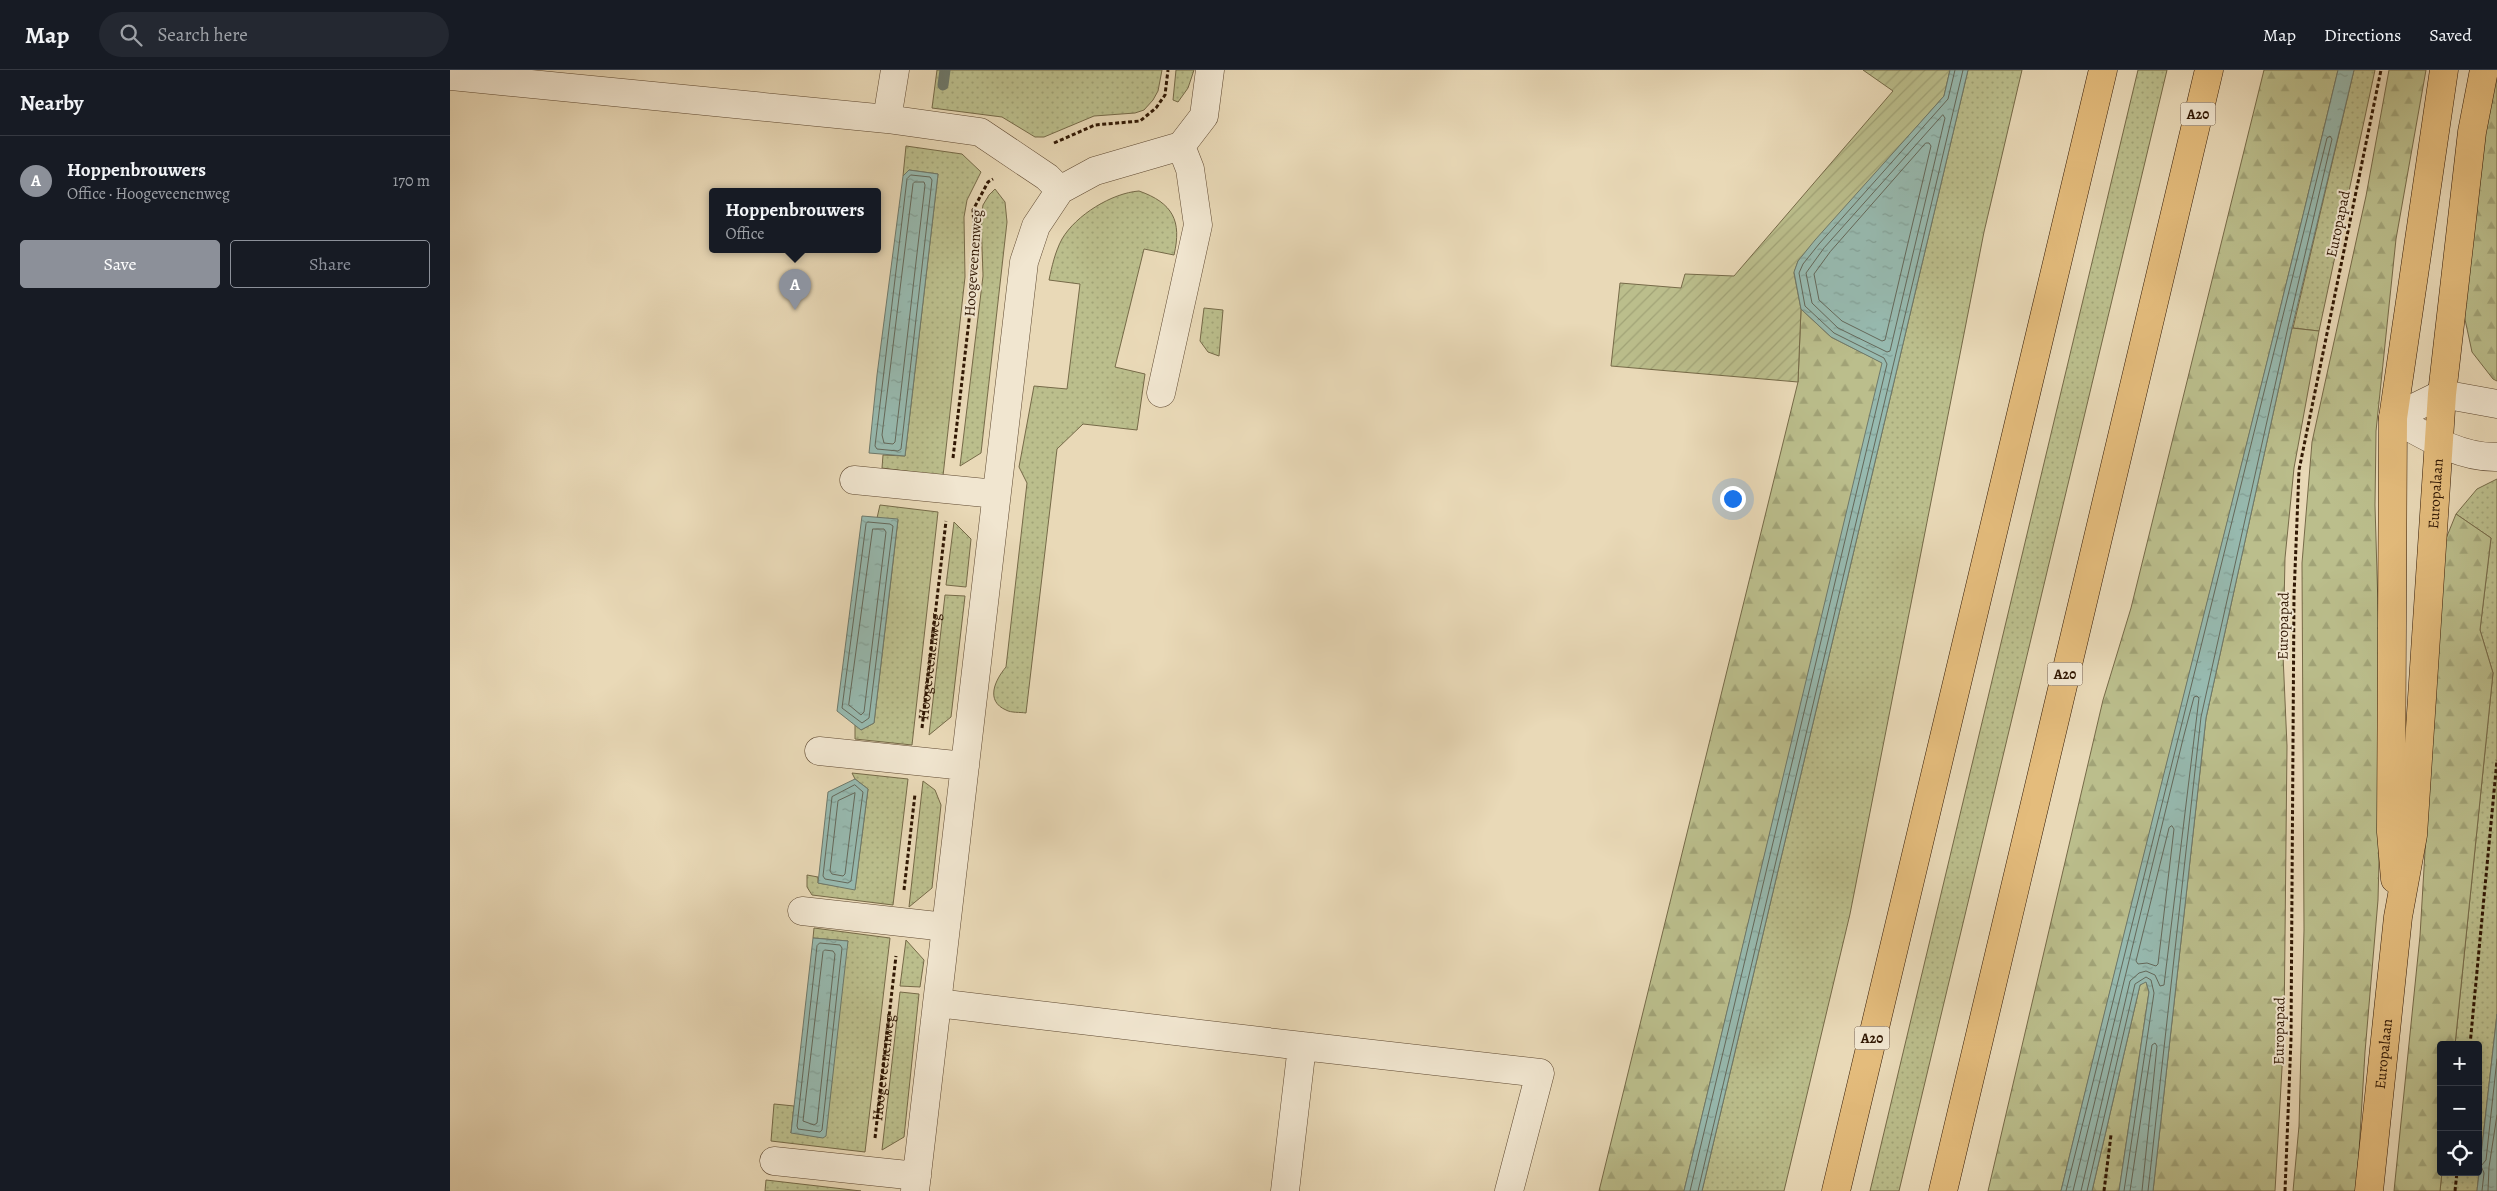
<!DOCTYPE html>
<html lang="en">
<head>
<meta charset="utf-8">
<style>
  body { margin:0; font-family:Alegreya,serif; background:#242831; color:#f1f3f6 }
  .controls { position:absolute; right:15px; bottom:15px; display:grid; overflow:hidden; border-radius:5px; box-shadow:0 2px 12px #0003 }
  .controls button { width:45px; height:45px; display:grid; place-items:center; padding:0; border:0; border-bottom:1px solid #363941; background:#171b24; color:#f1f3f6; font:25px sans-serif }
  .you { position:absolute; left:1282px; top:428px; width:18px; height:18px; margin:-12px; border:4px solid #fff; border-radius:50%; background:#1a73e8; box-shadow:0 0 0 8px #1a73e833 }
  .badge { display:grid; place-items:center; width:32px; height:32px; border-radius:50%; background:#8c9099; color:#fff; font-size:16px; font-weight:700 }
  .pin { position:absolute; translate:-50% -41px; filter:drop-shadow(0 1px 2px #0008) }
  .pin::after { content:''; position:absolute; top:26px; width:18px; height:15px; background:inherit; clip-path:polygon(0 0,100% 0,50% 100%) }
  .popup { position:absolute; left:259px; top:118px; width:172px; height:65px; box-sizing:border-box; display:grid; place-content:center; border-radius:5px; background:#171b24; filter:drop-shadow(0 1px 4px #0005); font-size:16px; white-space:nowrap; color:#9ea1a6 }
  .popup b { font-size:19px; color:#f1f3f6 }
  .popup::after { content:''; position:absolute; left:50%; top:100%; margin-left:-10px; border:10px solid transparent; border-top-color:#171b24 }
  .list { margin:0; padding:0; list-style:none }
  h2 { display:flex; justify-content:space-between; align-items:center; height:65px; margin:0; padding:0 20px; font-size:21px }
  h2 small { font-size:16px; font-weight:400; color:#9ea1a6 }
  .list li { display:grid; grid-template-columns:32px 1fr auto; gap:15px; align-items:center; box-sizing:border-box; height:90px; padding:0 20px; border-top:1px solid #363941 }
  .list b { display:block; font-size:19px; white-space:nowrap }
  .list p { margin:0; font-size:16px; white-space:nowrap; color:#9ea1a6 }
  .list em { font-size:16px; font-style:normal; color:#9ea1a6 }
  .actions { display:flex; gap:10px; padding:15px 20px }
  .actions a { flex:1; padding:11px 0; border:1px solid #8c9099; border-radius:5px; text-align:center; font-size:18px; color:#8c9099 }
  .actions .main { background:#8c9099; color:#fff }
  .icon { flex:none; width:28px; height:28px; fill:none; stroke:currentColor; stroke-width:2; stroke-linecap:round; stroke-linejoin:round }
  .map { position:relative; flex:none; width:2047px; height:1121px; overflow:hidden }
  header { display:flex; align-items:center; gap:30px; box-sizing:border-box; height:70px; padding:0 25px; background:#171b24; border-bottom:1px solid #363941 }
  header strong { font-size:24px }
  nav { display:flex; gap:28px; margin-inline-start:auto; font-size:18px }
  .search { width:350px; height:45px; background:#242831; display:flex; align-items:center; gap:12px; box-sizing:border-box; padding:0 18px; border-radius:28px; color:#9ea1a6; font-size:19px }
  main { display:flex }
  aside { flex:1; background:#171b24 }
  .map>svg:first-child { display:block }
  .grass { fill:url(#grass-dots); stroke:#766a48 }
  .forest { fill:url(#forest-firs); stroke:#766a48 }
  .garden { fill:url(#garden-furrows); stroke:#766a48 }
  .water { fill:url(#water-ripples); stroke:#6e796b }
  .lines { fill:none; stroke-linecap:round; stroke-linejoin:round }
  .shore { stroke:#64685a; stroke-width:1 }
  .stream { stroke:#6e796b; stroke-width:11 }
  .minor-casing { stroke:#5e4830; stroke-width:29 }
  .major-casing { stroke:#301703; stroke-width:29 }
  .highway-casing { stroke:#301703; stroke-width:29 }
  .path { stroke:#301703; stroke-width:3; stroke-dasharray:4 2.5; stroke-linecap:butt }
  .minor { stroke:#f1e6d0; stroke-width:28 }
  .major { stroke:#e4bc7c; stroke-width:28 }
  .highway { stroke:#e4bc7c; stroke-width:28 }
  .labels { text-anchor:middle; stroke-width:4; stroke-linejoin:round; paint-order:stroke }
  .shield { fill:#f1e6d0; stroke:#6a5540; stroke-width:1 }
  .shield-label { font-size:14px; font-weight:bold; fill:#301703 }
  .street-label { font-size:15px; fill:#301703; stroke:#f1e6d0 }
</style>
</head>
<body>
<header>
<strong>Map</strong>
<div class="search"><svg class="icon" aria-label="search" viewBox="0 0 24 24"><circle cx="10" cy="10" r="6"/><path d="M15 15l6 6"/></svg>Search here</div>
<nav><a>Map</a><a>Directions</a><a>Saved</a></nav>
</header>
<main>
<aside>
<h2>Nearby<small></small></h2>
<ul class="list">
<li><span class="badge">A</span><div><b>Hoppenbrouwers</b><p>Office · Hoogeveenenweg</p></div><em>170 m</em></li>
</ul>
<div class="actions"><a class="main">Save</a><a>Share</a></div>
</aside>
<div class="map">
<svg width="2047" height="1121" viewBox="0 0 2047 1121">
  <defs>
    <pattern id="grass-dots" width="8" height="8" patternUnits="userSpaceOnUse" patternTransform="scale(1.25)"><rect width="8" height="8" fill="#bbbe8c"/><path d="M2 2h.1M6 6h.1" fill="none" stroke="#a1a377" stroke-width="1.8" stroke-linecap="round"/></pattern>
    <pattern id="forest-firs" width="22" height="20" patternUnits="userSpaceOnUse" patternTransform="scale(1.25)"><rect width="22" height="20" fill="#bbbe8c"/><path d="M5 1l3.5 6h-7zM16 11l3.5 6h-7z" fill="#a1a377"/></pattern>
    <pattern id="garden-furrows" width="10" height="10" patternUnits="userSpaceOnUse" patternTransform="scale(1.25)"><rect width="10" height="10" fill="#bbbe8c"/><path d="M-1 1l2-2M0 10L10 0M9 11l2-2" fill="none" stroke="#a1a377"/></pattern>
    <pattern id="water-ripples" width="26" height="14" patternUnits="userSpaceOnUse" patternTransform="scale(1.25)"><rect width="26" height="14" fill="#97bab0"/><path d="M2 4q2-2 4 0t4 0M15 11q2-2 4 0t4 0" fill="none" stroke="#829f96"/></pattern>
  </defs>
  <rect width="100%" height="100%" fill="#e9d9b7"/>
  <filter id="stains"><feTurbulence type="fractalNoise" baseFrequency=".004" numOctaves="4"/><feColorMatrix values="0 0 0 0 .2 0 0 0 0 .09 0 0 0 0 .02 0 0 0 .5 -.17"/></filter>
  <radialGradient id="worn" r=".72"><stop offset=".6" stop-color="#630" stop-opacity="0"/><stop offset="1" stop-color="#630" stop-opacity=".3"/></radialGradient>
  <path class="grass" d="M487,0H712L708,21L703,30L694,40L685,43L644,46L594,67H585L552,47L482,38Z
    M726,0H744L738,18L728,32L723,30Z
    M1518,0H1572L1534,162L1400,844L1334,1121H1252Z
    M1688,0H1717L1449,1121H1420Z
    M1904,0H1925L1869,261L1843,258Z
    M456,76L512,84L531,102L517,130L514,147L515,207L493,406L432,398L433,385L455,386L488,104L459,100L453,106Z
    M545,119L555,132L557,152L531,383L510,396L533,206L531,147L533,135L539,125Z
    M689,121C723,133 732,151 724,185L694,179L665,297L695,304L687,360L633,354L607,379L576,643C570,642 561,643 556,640C535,631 545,610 556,597L577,413L569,397L584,316L617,319L630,214L599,210C602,196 605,182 612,169C626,145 662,123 689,121Z
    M754,238L773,240L769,286L758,282L750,271Z
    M2047,409V944L2027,1121H1990L1992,1102H2028V975H2005L2043,603L2030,560L2041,468L2006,444L2027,419Z
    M430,435L488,442L462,675L405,669V654L411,660L424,653L448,450L427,448Z
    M504,452L521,469L516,517L496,515Z
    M495,525L515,526L501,647L479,665Z
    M402,703L458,709L443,835L362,825L357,817V805L368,807V813L405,819L418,719L405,709Z
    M473,711L485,720L491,735L482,818L459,837Z
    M364,858L440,868L415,1082L321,1071L324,1034L344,1036L341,1063L398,871L363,868Z
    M456,870L474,890L470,917L450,916Z
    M450,922L469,924L454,1067L432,1080Z
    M316,1110L411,1121H315Z"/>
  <path class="forest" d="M1814,0H1888C1799,374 1702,747 1611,1121H1538L1653,630L1681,538Z
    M1939,0H1976L1946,169L1926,361L1925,435L1932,672L1928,830L1915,982L1907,1115V1121H1843L1849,1056L1854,860L1852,493L1862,372L1916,126Z
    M2047,0V311L2043,309L2022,282L2013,240L2042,1Z
    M1351,239L1381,267L1433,293L1234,1121H1149L1348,312Z
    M1842,258L1869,261L1844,398L1835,488L1833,585L1837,676L1834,963L1825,1121H1703L1756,648Z
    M2006,444L2041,468L2030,560L2043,603L2005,975H1991L1992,1102L1990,1121H1944L1970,866L1993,476Z
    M1696,911L1699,922L1669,1121H1642L1690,915Z"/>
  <path class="garden" d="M1413,0H1500L1494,26L1348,191L1344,203L1351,239L1348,312L1161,296L1170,213L1231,218L1235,204L1284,206L1443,21Z"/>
  <path class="water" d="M1500,0H1518L1252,1121H1234L1432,293L1381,267L1351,239L1344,202L1348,191L1365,170L1494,26Z
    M1888,0H1904L1842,258L1756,648L1703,1121H1669L1699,922L1696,912L1690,915L1642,1121H1611C1701,747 1799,374 1888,0Z
    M459,100L488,104L455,386L419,383L427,305L453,106Z
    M412,446L448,449L424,653L411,660L387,641Z
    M405,709L418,719L405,820L368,813L378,722Z
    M363,868L398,871L376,1066L373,1068L341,1063Z
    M2047,944V1121H2027Z"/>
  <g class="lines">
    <path class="shore" d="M1493,45L1495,48L1440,281L1437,282L1388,258L1362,233L1356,203L1374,178Z
      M1476,73H1479L1481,76L1435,270L1432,271L1392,251L1369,230L1364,204L1380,182Z
      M461,105L480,107L482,110L451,379L448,381L427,379L425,376L457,109Z
      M465,112H474L475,115L445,372L443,374L434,373L432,365L463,114Z
      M418,452L440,454L443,456L419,648L412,653L392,638L416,454Z
      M423,459H434L436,462L414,642L411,645L399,635Z
      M405,715L413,722L401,811L398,813L375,809L373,806L382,727Z
      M405,723L395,804L393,806L382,804L380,801L388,731Z
      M1722,756L1724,759L1708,894L1706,896L1697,893L1688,894L1686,891L1719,758Z
      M370,873L390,875L392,878L372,1060L370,1062L348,1059L347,1056L367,876Z
      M375,880L383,881L385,884L367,1053L364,1055L353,1051L373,882Z
      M1240,1121L1437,294L1434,288L1384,263L1355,236L1349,203L1353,194L1369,174L1498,29L1505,0
      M1248,1121L1513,0
      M1616,1121L1877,68L1880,66L1882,69L1838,257L1751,647L1698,1121
      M1623,1121L1733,669L1744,627L1747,626L1749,628L1714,915L1710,916L1705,905L1696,901L1689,903L1680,911L1631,1121
      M1637,1121L1685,914L1696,907L1701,910L1704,923L1674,1121
      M1680,1121L1702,975L1705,973L1707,976L1692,1121
      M2032,1121L2034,1103L2031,1096L2036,1090L2047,989
      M2038,1121L2039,1097L2047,1045"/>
    <path class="stream" d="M493,15L495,0"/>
    <defs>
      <path id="minor" d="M0,6L437,49L530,62L597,107L610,120
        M437,49L445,0
        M711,323L748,155L740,99L731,76
        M1943,348C1975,366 2010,388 2047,387
        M1943,348L1992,324L2047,334
        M404,410L546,424
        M369,681L515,696
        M352,841L496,857
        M487,933L852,976L835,1121
        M852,976L1090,1003L1059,1121
        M324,1091L467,1106
        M465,1121L574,192L586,156L610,120L645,101L731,76L754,46L760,0"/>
      <g id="major">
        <path d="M1945,809L1941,762L1943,348L1994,0"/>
        <path id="s3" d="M1919,1121L1948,847L1963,765L1992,324L2022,62L2034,0"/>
      </g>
      <path id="highway" d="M1386,1121L1653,0
        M1493,1121L1759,0"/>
    </defs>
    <use href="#minor" class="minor-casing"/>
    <use href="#major" class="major-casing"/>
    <use href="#highway" class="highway-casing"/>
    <g class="path">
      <path d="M604,73L645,55L690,51L706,38L715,25L718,0"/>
      <path d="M503,388L526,190L523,140L538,112L543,109"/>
      <path id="s1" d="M472,658L496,451"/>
      <path d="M454,820L465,724"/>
      <path d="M2020,975L2047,690"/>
      <path id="s2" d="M425,1068L446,886"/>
      <path d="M1654,1121L1661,1065"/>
      <path d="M1835,1121L1841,969L1844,526L1849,400L1931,0"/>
      <path d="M2005,1121L2007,1102"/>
    </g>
    <use href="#minor" class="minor"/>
    <use href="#major" class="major"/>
    <use href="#highway" class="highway"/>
  </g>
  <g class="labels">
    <g class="shield">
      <rect x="1730.5" y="32.5" width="35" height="23" rx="4"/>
      <rect x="1597.5" y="592.5" width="35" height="23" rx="4"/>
      <rect x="1404.5" y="956.5" width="35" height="23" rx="4"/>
    </g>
    <g class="shield-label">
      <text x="1748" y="49">A20</text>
      <text x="1615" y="609">A20</text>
      <text x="1422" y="973">A20</text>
    </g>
    <g class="street-label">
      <text transform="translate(1888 154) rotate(-78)" y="5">Europapad</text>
      <text transform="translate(523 193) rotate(-86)" y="5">Hoogeveenenweg</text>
      <text dy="5" stroke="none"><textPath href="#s3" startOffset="701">Europalaan</textPath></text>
      <text transform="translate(1833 556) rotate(-89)" y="5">Europapad</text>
      <text dy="5" stroke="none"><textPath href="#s1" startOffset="62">Hoogeveenenweg</textPath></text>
      <text transform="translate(1829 961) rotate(-89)" y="5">Europapad</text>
      <text dy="5" stroke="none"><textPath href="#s3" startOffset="138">Europalaan</textPath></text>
      <text dy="5" stroke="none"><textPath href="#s2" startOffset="71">Hoogeveenenweg</textPath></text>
    </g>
  </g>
  <rect width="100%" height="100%" filter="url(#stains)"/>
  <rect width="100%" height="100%" fill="url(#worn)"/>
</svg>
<div class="controls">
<button>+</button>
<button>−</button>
<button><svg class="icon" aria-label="locate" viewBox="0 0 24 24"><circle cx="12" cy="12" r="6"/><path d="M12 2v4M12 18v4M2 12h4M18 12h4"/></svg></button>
</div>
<div class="you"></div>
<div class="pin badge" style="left:345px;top:240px">A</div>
<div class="popup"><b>Hoppenbrouwers</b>Office</div>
</div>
</main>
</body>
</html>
